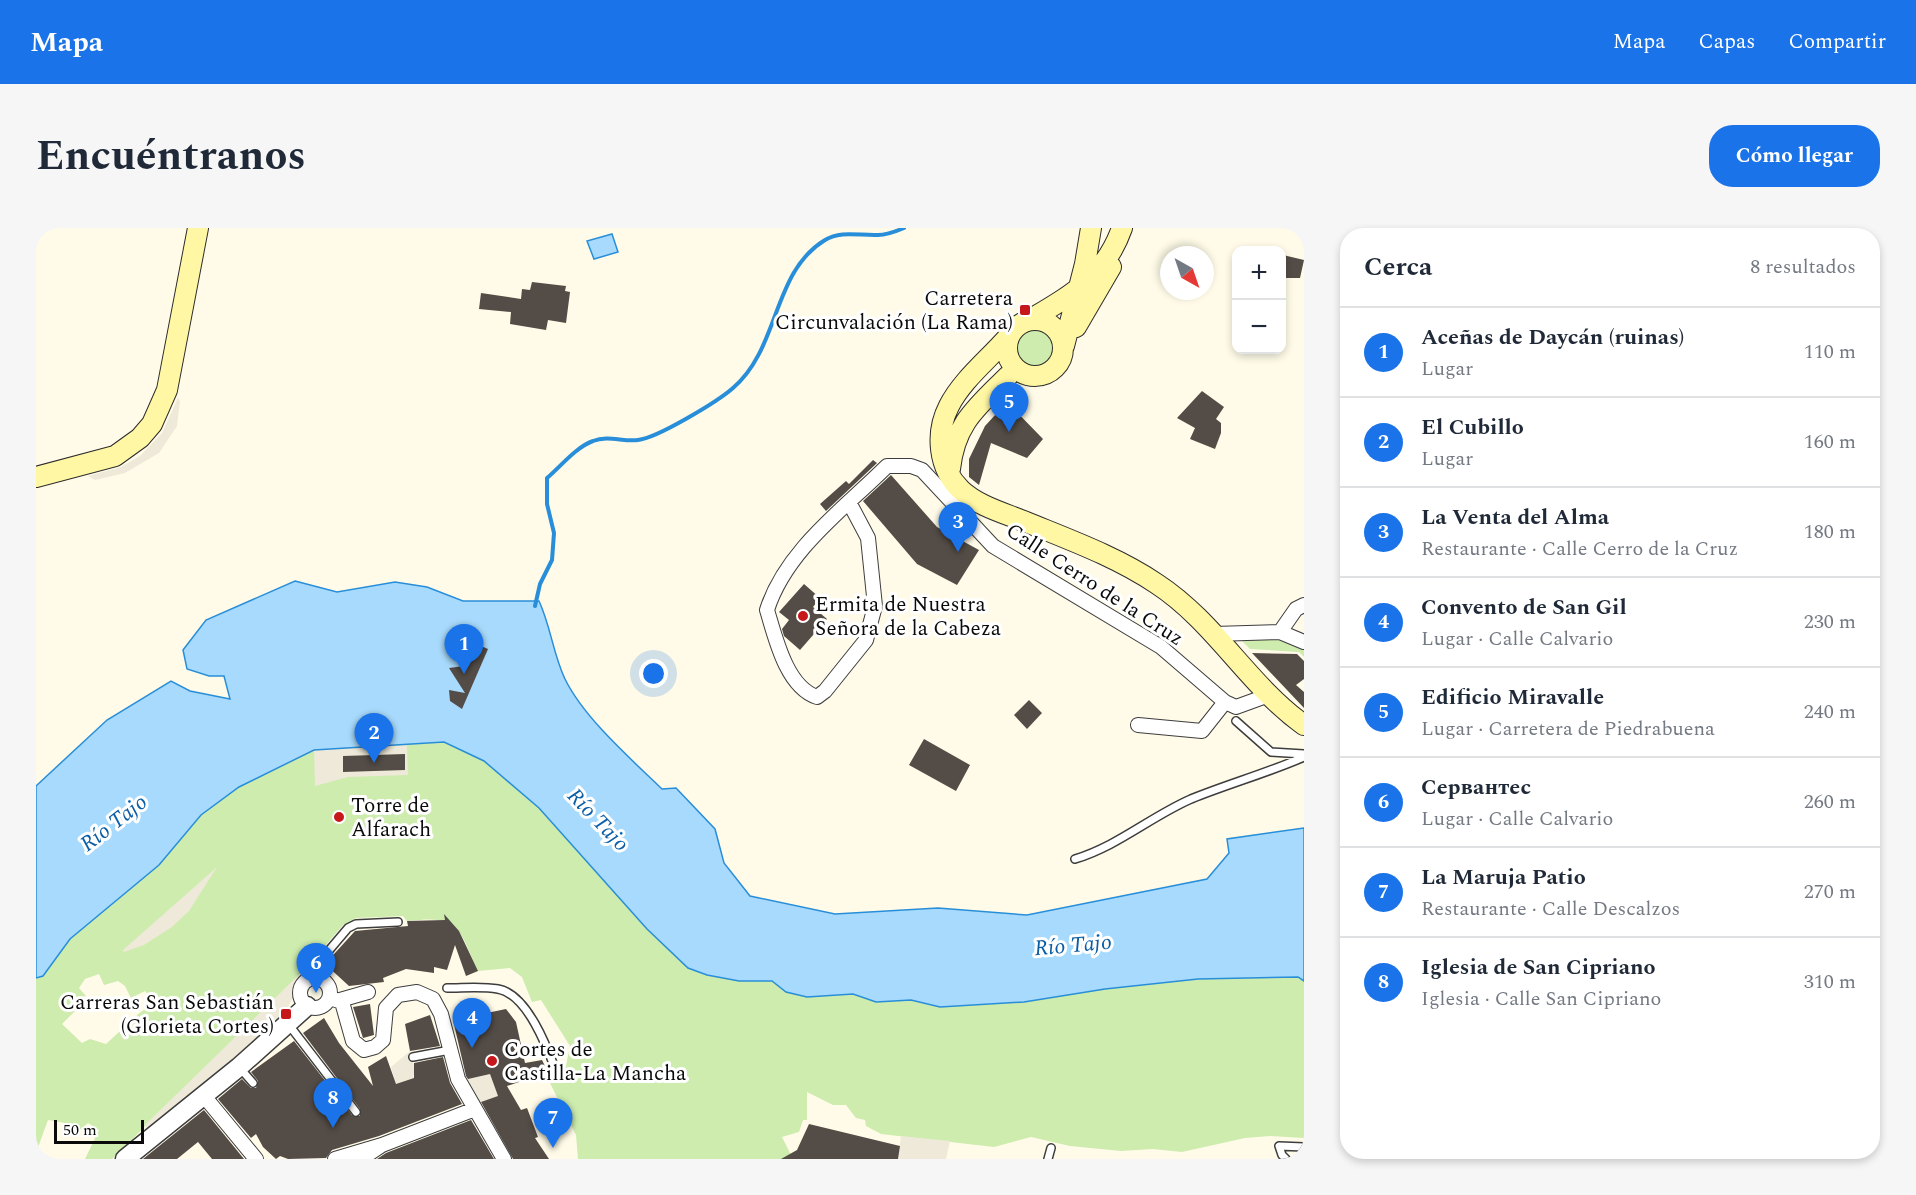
<!DOCTYPE html>
<html lang="es">
<head>
<meta charset="utf-8">
<style>
  body { margin:0; font-family:Spectral,serif; background:#f6f6f7; color:#1f2937 }
  .controls { position:absolute; right:18px; top:18px; display:grid; overflow:hidden; border-radius:12px; box-shadow:0 3px 9px #0003 }
  .controls button { width:54px; height:54px; display:grid; place-items:center; padding:0; border:0; border-bottom:2px solid #e0e1e3; background:#fff; color:#1f2937; font:30px sans-serif }
  .compass { position:absolute; left:1124px; top:18px; width:54px; height:54px; border-radius:50%; background:#fff; box-shadow:0 3px 9px #0003; rotate:140deg }
  .scale { position:absolute; left:18px; bottom:15px; width:90px; box-sizing:border-box; padding-left:6px; border:3px solid #0a0a0a; border-top:0; font-size:16px; line-height:21px; white-space:nowrap; color:#0a0a0a; -webkit-text-stroke:4px #fff; paint-order:stroke }
  .you { position:absolute; left:618px; top:446px; width:21px; height:21px; margin:-15px; border:4px solid #fff; border-radius:50%; background:#1a73e8; box-shadow:0 0 0 9px #1a73e833 }
  .badge { display:grid; place-items:center; width:39px; height:39px; border-radius:50%; background:#1a73e8; color:#fff; font-size:20px; font-weight:700 }
  .pin { position:absolute; translate:-50% -50px; filter:drop-shadow(0 2px 3px #0008) }
  .pin::after { content:''; position:absolute; top:32px; width:21px; height:18px; background:inherit; clip-path:polygon(0 0,100% 0,50% 100%) }
  .list { margin:0; padding:0; list-style:none }
  h2 { display:flex; justify-content:space-between; align-items:center; height:78px; margin:0; padding:0 24px; font-size:26px }
  h2 small { font-size:20px; font-weight:400; color:#747a83 }
  .list li { display:grid; grid-template-columns:39px 1fr auto; gap:18px; align-items:center; box-sizing:border-box; height:90px; padding:0 24px; border-top:2px solid #e0e1e3 }
  .list b { display:block; font-size:22px; white-space:nowrap }
  .list p { margin:0; font-size:20px; white-space:nowrap; color:#747a83 }
  .list em { font-size:20px; font-style:normal; color:#747a83 }
  .map { position:relative; flex:none; width:1268px; height:931px; overflow:hidden; border-radius:24px }
  header { display:flex; align-items:center; gap:36px; box-sizing:border-box; height:84px; padding:0 30px; background:#1a73e8; color:#fff }
  header strong { font-size:28px }
  nav { display:flex; gap:33px; margin-inline-start:auto; font-size:21px }
  .intro { display:flex; align-items:center; justify-content:space-between; box-sizing:border-box; height:144px; padding:0 36px }
  h1 { margin:0; font-size:42px }
  .button { padding:15px 27px; border-radius:24px; background:#1a73e8; color:#fff; font-size:21px; font-weight:700 }
  main { display:flex; gap:36px; padding:0 36px }
  aside { flex:1; background:#fff; border-radius:24px; box-shadow:0 3px 9px #0003 }
  .map>svg:first-child { display:block }
  .green { fill:#cdecae; fill-rule:evenodd }
  .plaza { fill:#eee9d8 }
  .water { fill:#a7dafc; stroke:#288ed9; stroke-width:1.5 }
  .lines { fill:none; stroke-linecap:round; stroke-linejoin:round }
  .stream { stroke:#288ed9; stroke-width:4 }
  .building { fill:#544c46 }
  .service-casing { stroke:#3d3d3d; stroke-width:10 }
  .minor-casing { stroke:#3d3d3d; stroke-width:16 }
  .tertiary-casing { stroke:#3d3d3d; stroke-width:21 }
  .secondary-casing { stroke:#2c2c2c; stroke-width:22 }
  .service { stroke:#fff; stroke-width:7 }
  .minor { stroke:#fff; stroke-width:14 }
  .tertiary { stroke:#fff; stroke-width:18 }
  .secondary { stroke:#fff7a3; stroke-width:20 }
  .poi-dot { fill:#c6171b; stroke:#fff; stroke-width:2 }
  .labels { text-anchor:middle; stroke-width:6; stroke-linejoin:round; paint-order:stroke }
  .poi-label { font-size:21px; fill:#0a0a0a; stroke:#fff; text-anchor:start }
  .street-label { font-size:21px; fill:#0a0a0a; stroke:#fff }
  .water-label { font-size:22px; font-style:italic; fill:#0a5ea6; stroke:#fff }
</style>
</head>
<body>
<header>
<strong>Mapa</strong>
<nav><a>Mapa</a><a>Capas</a><a>Compartir</a></nav>
</header>
<div class="intro"><h1>Encuéntranos</h1><a class="button">Cómo llegar</a></div>
<main>
<div class="map">
<svg width="1268" height="931" viewBox="0 0 1268 931">
  <rect width="100%" height="100%" fill="#fffbe8"/>
  <path class="green" d="M977 120a22 22 0 1 1 44 0a22 22 0 1 1-44 0Z
    M1203,410L1246,411L1268,418V429L1263,424L1214,421Z
    M408,514L448,533L503,580L611,701L652,740L671,747L703,753H736L750,764L771,769L817,766L840,774L875,772L904,779L988,774L1069,761L1162,751L1262,749L1268,753V910L1234,908L1209,910L1146,924L1117,921L1085,923L1034,918L995,909L958,919L845,906L830,898L829,892L820,890L810,877H797L771,864V892H767L763,904L746,909L757,931H542L540,907L510,847L530,838L534,818L505,772L496,774L486,749L474,740L442,743C421,698 425,687 371,693L367,688L320,690L307,697L272,738L76,931H49L63,902L52,895L44,902L40,897L12,892L0,925V750L7,748L34,711L123,637L165,587L203,559L278,522ZM63,746L68,757L82,753L89,758L95,770L109,763L118,774L101,787L99,795L83,804L70,816L54,811L46,815L26,796L39,783V771L50,768L43,760L49,751Z"/>
  <path class="plaza" d="M142,170L144,173L141,198L123,225L89,245L59,252L52,248L85,239L104,228L126,205Z
    M371,517L372,547L312,549L279,558L278,522Z
    M181,639L153,683L136,699L108,717L88,724L87,722Z
    M272,738L244,796L236,799L161,860L163,863L114,904L109,897Z
    M374,823L380,846L377,847L378,850L360,856L355,839Z
    M454,846L462,868L443,875L429,851Z
    M865,908L914,913L910,931H862Z"/>
  <path class="water" d="M576,6L582,24L558,31L551,13Z
    M259,353L301,364L359,354L391,359L427,373H503C515,399 517,426 529,451C548,490 595,531 626,561L640,560L679,601L688,635L714,668L799,686L902,680L991,687L1171,651L1193,625L1191,611L1268,600V753L1262,749L1162,751L1069,761L988,774L904,779L875,772L840,774L817,766L771,769L750,764L736,753H703L671,747L652,740L611,701L503,580L448,533L408,514L278,522L203,559L165,587L123,637L34,711L7,748L0,750V558L71,492L135,453L154,463L194,471L188,448H173L151,441L147,422L170,392Z"/>
  <g class="lines">
    <path class="stream" d="M499,378L504,356L516,332L518,305L511,276V250C524,239 540,219 557,213C572,207 587,214 602,212C621,210 681,174 697,160C744,120 736,44 789,12C805,2 824,8 842,7C850,7 861,3 868,0"/>
  </g>
  <path class="building" d="M1247,27L1268,32L1264,50H1245Z
    M496,54L530,58L529,63L534,64L530,95L512,92L510,102L474,96L475,84L443,81L445,65L485,71L486,61L494,62Z
    M1166,163L1188,179L1180,191L1185,195V205L1179,221L1154,211L1159,200L1141,190Z
    M971,174L1007,211L991,230L955,215L943,257L933,249V231L949,198Z
    M837,232L841,235L790,283L784,276L810,253L813,256Z
    M855,247L901,299L943,322L921,357L881,336L827,273Z
    M768,356L784,370L777,379L791,391L764,422L748,408L746,401L753,392L743,384Z
    M429,411L452,421L426,481L414,473L413,462L429,465L413,440L428,438L421,417Z
    M1216,425L1261,426L1268,433V451L1260,457L1268,464V480Z
    M993,472L1006,485L991,501L978,487Z
    M888,511L934,537L920,563L873,537Z
    M369,526V542L307,544V528Z
    M408,686L423,703L442,743L430,748L419,717L411,742L398,739V745L370,741L347,750L348,754L313,758L289,736L319,703L372,698L371,693L409,692Z
    M334,776L338,807L327,810L317,779Z
    M470,781L480,794L489,835L506,832L512,844L471,858L485,882L491,880L502,909L499,910L513,931H477L445,874L462,868L454,846L432,851L430,848L417,792Z
    M394,787L404,818L374,823L369,796Z
    M288,790L303,815L337,858L332,839L350,828L360,856L378,850V835L407,829L414,855L426,876L343,908L296,922L290,930L252,931L244,928L240,931L227,919L220,906L215,910L182,871L206,851L215,860H220L222,853L215,844L258,813L316,887L324,888V881L267,805Z
    M168,882L208,931H176L162,914L141,931H107Z
    M435,892L458,931H341L350,925Z
    M773,896L864,918L862,931H745L761,922Z"/>
  <g class="lines">
    <defs>
      <path id="service" d="M1200,493L1235,524L1268,526
        M1039,631C1082,618 1114,589 1155,571C1192,556 1231,545 1268,529
        M276,750L278,740L312,700L320,696L362,694
        M411,760C427,760 446,758 462,761C491,766 511,819 520,843
        M253,797L320,884
        M377,829L414,822
        M203,839L217,855
        M1012,931L1015,920
        M1250,931L1246,927L1243,918L1268,919"/>
      <path id="minor" d="M814,276L832,310L839,378L830,412L789,463L781,469C750,459 739,408 731,382C750,322 809,280 851,238H875L886,242L957,318L1125,419L1189,474L1200,479L1233,467
        M1244,404L1260,381L1268,377
        M1178,406L1244,404L1268,414
        M1102,497L1166,503L1189,474
        M264 765a15 15 0 1 1 30 0a15 15 0 1 1-30 0Z
        M294,770L306,774L317,813L328,822L339,819L347,812L350,780L362,767L381,764L397,771L405,786L422,851L468,931
        M304,772L332,764
        M168,868L220,931
        M346,917L439,881
        M299,931L346,917L325,931"/>
      <path id="tertiary" d="M89,931L203,839L271,778"/>
      <path id="secondary" d="M995,91C1037,66 1069,48 1086,0
        M971 120a28 28 0 1 1 56 0a28 28 0 1 1-56 0Z
        M1040,99L1075,39
        M972,109C953,131 926,152 913,178C899,205 902,240 925,262C942,278 968,285 990,294C1034,312 1081,329 1121,356C1179,394 1212,457 1268,497
        M1028,118L1049,36L1055,0
        M914,241C919,195 941,179 972,148
        M0,249L79,228L104,210L116,196L131,162L162,0"/>
    </defs>
    <use href="#service" class="service-casing"/>
    <use href="#minor" class="minor-casing"/>
    <use href="#tertiary" class="tertiary-casing"/>
    <use href="#secondary" class="secondary-casing"/>
    <use href="#service" class="service"/>
    <use href="#minor" class="minor"/>
    <use href="#tertiary" class="tertiary"/>
    <use href="#secondary" class="secondary"/>
  </g>
  <g class="poi-dot">
    <rect x="983" y="76" width="12" height="12" rx="3"/>
    <circle cx="767" cy="388" r="6"/>
    <circle cx="303" cy="589" r="6"/>
    <rect x="244" y="780" width="12" height="12" rx="3"/>
    <circle cx="456" cy="833" r="6"/>
  </g>
  <g class="labels">
    <g class="poi-label">
      <text x="977" y="77" text-anchor="end">Carretera<tspan x="977" dy="24">Circunvalación (La Rama)</tspan></text>
      <text x="779" y="383">Ermita de Nuestra<tspan x="779" dy="24">Señora de la Cabeza</tspan></text>
      <text x="315" y="584">Torre de<tspan x="315" dy="24">Alfarach</tspan></text>
      <text x="238" y="781" text-anchor="end">Carreras San Sebastián<tspan x="238" dy="24">(Glorieta Cortes)</tspan></text>
      <text x="468" y="828">Cortes de<tspan x="468" dy="24">Castilla-La Mancha</tspan></text>
    </g>
    <g class="street-label">
      <text transform="translate(1059 356) rotate(33)" y="7">Calle Cerro de la Cruz</text>
    </g>
    <g class="water-label">
      <text transform="translate(563 591) rotate(46)" y="8">Río Tajo</text>
      <text transform="translate(77 594) rotate(-38)" y="8">Río Tajo</text>
      <text transform="translate(1037 716) rotate(-5)" y="8">Río Tajo</text>
    </g>
  </g>
</svg>
<div class="controls">
<button>+</button>
<button>−</button>
</div>
<svg class="compass" viewBox="-18 -18 36 36"><path d="M0-13l5 13h-10z" fill="#e53935"/><path d="M0 13l5-13h-10z" fill="#747a83"/></svg>
<div class="scale">50 m</div>
<div class="you"></div>
<div class="pin badge" style="left:428px;top:446px">1</div>
<div class="pin badge" style="left:338px;top:535px">2</div>
<div class="pin badge" style="left:922px;top:324px">3</div>
<div class="pin badge" style="left:436px;top:820px">4</div>
<div class="pin badge" style="left:973px;top:204px">5</div>
<div class="pin badge" style="left:280px;top:765px">6</div>
<div class="pin badge" style="left:517px;top:920px">7</div>
<div class="pin badge" style="left:297px;top:900px">8</div>
</div>
<aside>
<h2>Cerca<small>8 resultados</small></h2>
<ul class="list">
<li><span class="badge">1</span><div><b>Aceñas de Daycán (ruinas)</b><p>Lugar</p></div><em>110 m</em></li>
<li><span class="badge">2</span><div><b>El Cubillo</b><p>Lugar</p></div><em>160 m</em></li>
<li><span class="badge">3</span><div><b>La Venta del Alma</b><p>Restaurante · Calle Cerro de la Cruz</p></div><em>180 m</em></li>
<li><span class="badge">4</span><div><b>Convento de San Gil</b><p>Lugar · Calle Calvario</p></div><em>230 m</em></li>
<li><span class="badge">5</span><div><b>Edificio Miravalle</b><p>Lugar · Carretera de Piedrabuena</p></div><em>240 m</em></li>
<li><span class="badge">6</span><div><b>Сервантес</b><p>Lugar · Calle Calvario</p></div><em>260 m</em></li>
<li><span class="badge">7</span><div><b>La Maruja Patio</b><p>Restaurante · Calle Descalzos</p></div><em>270 m</em></li>
<li><span class="badge">8</span><div><b>Iglesia de San Cipriano</b><p>Iglesia · Calle San Cipriano</p></div><em>310 m</em></li>
</ul>
</aside>
</main>
</body>
</html>
